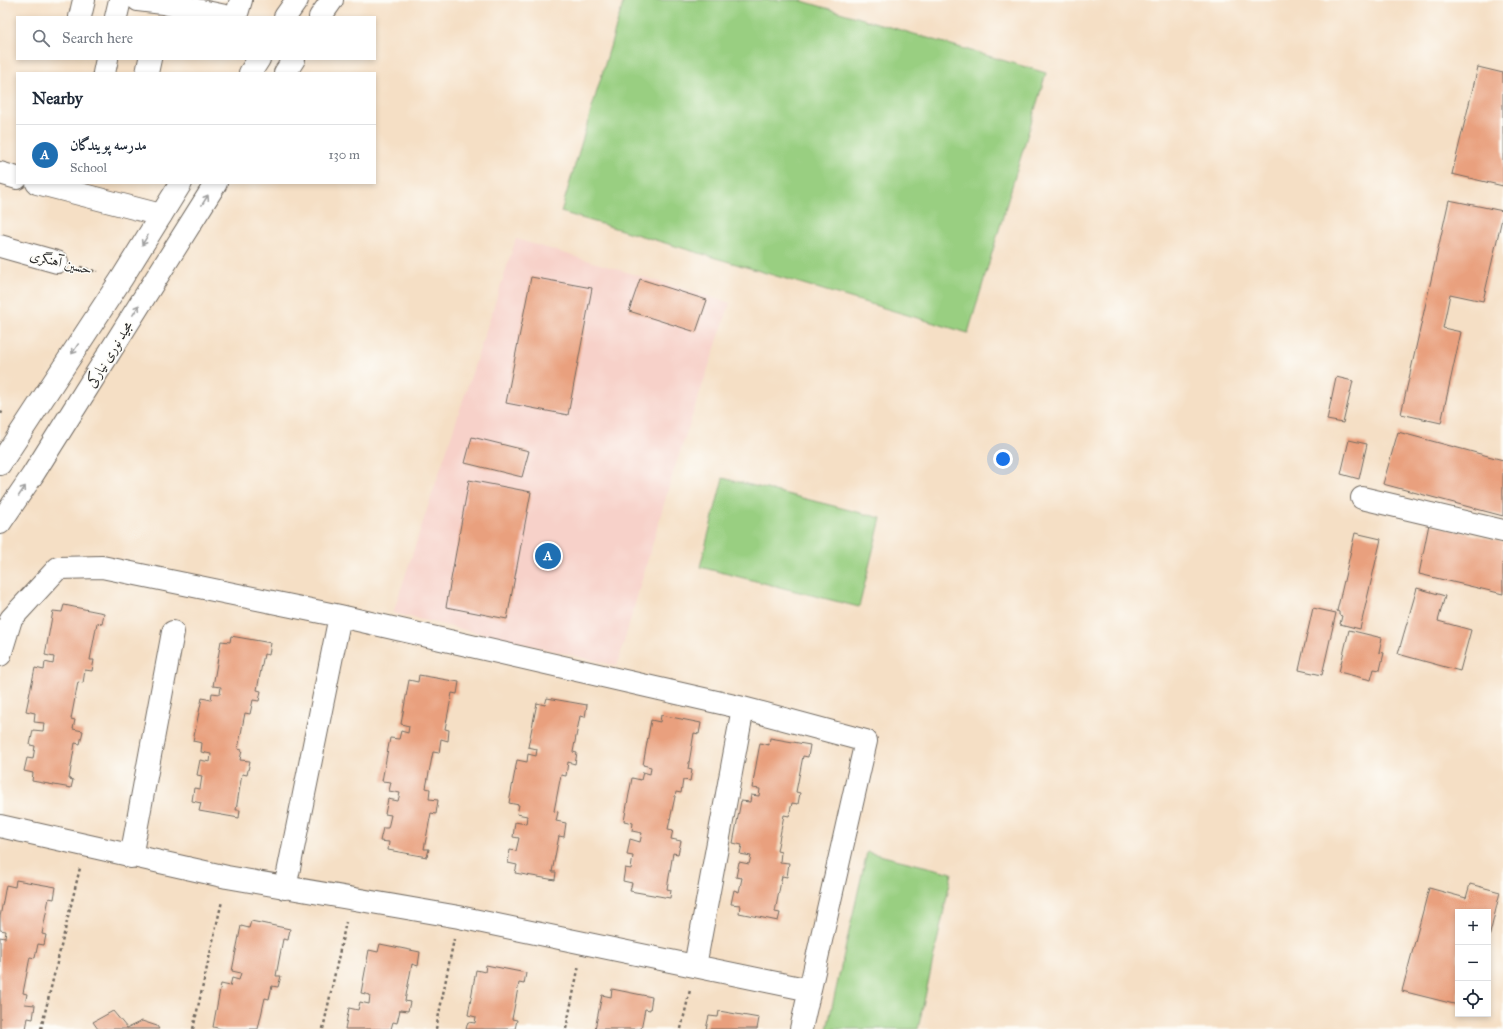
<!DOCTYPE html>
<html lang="en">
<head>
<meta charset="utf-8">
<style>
  body { margin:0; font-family:"IM FELL Great Primer",Amiri,serif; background:#f6f6f7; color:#1f2937 }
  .controls { position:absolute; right:12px; bottom:12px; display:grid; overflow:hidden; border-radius:0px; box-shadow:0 2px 6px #0003 }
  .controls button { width:36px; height:36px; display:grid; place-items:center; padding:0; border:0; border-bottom:1px solid #e0e1e3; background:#fff; color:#1f2937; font:20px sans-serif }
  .you { position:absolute; left:1003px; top:459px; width:14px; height:14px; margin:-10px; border:3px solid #fff; border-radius:50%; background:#1a73e8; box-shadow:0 0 0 6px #1a73e833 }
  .badge { display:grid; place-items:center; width:26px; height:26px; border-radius:50%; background:#1f6fb2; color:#fff; font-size:13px; font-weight:700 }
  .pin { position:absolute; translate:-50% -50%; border:2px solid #fff; box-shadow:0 1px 4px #0006 }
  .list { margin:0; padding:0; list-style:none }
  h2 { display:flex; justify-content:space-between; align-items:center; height:52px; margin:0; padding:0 16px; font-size:17px }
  h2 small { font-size:13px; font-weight:400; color:#747a83 }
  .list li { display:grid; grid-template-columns:26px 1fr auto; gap:12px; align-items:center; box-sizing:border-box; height:60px; padding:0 16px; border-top:1px solid #e0e1e3 }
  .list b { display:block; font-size:15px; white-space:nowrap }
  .list p { margin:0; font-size:13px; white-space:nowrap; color:#747a83 }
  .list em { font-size:13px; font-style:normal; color:#747a83 }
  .icon { flex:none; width:22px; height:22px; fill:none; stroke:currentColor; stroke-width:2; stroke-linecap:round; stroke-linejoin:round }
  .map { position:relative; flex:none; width:1503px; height:1029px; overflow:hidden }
  .search { position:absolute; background:#fff; box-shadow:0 2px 6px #0003; left:16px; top:16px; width:360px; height:44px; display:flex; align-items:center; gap:10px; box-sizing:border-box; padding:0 14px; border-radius:0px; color:#747a83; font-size:15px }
  .panel { position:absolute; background:#fff; box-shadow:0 2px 6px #0003; left:16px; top:72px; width:360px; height:112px; border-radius:0px }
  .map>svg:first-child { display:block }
  .built { fill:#f7d1c9 }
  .green { fill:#99cf81; stroke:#627d56 }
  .building { fill:#e9a07e }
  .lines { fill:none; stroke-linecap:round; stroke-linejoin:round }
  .minor-casing { stroke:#726a61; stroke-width:24 }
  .major-casing { stroke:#726a61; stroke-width:24 }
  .path { stroke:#726a61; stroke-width:2.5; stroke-dasharray:3 3; stroke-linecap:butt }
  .minor { stroke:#fff; stroke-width:22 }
  .major { stroke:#fff; stroke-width:22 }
  .oneway { stroke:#a0a0a0 }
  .labels { text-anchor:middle; stroke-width:3; stroke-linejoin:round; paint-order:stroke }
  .street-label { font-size:14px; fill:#2b2b2b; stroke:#fdfcf7 }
</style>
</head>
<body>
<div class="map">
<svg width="1503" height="1029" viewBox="0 0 1503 1029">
  <rect width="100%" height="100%" fill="#fdfcf7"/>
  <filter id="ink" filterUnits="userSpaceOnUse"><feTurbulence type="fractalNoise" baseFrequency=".025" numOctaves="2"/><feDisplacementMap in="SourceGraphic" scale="8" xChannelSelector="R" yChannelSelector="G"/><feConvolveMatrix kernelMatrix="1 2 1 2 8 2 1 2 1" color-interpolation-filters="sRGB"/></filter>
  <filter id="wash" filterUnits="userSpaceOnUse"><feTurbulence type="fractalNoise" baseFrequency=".012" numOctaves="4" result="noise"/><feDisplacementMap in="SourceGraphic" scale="16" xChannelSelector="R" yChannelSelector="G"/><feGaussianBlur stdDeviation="0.9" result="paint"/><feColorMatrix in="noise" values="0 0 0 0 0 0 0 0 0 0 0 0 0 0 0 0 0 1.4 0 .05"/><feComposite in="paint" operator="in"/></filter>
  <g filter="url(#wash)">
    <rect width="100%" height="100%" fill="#f5dfc5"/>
    <path class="built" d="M516,239L730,303L672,476L617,666L393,613Z"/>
    <path class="green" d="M624,0H799L1046,73L968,333L561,212Z
      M723,478L881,518L859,607L700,567Z
      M867,852L952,873L918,1029H827Z"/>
    <g id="blocks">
      <path class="building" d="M1478,67L1503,73V186L1452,174Z
        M1449,200L1503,211V214L1483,301L1450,294L1443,328L1461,332L1441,423L1401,414Z
        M531,277L592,288L568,415L506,403Z
        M640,279L707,300L696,332L629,311Z
        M1336,377L1353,381L1343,423L1327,420Z
        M1398,432L1503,460V516L1383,484Z
        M472,437L529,451L522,477L465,463Z
        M1349,440L1367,444L1359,479L1341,474Z
        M469,480L531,492L507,619L446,607Z
        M1429,524L1503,542V594L1419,574Z
        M1355,533L1381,539L1360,629L1340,624L1342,616L1339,615V612L1337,611Z
        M1417,588L1445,596L1438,621L1471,630L1460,671L1398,654Z
        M64,605L104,613L102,624L97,623L90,660H94L92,671L85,670L83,683L78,682L71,719L75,720L73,729L83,731L80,744L75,743L69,779L73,780L71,788L32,781L33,773L24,771L27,758L33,759L35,746L30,745L33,730L43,731L44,723L34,722L35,713L26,711L35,668L44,670L45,662L53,664L54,657L45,655L53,611L62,612Z
        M1313,608L1336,613L1322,675L1299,670Z
        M1349,630L1382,638L1379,652L1384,653L1380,670L1374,669L1371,680L1339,672Z
        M231,636L271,643L269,655L264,654L257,690L261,691L259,701L253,700L250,714L245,713L238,749L242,750L240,760L250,761L247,775L242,774L236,810H240L239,818L199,811L201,803L192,801L194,788L200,789L202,776L197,775L200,760L210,762L211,754L201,752L202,743L193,741L202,698L211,700L212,693L220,694L221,687L213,686L221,641L230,642Z
        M419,675L459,682L457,694L452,693L445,729L449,730L448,741L441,739L439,753L433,752L426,788L430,789L429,799L438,800L436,814L431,813L424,849H429L427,857L388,850L389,842L380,841L383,828H388L391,815L385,814L388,799L398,801L400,793L389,791L391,782L382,781L390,738L399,739L401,731L408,733L409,726L401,724L409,680L418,682Z
        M547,698L587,705L585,717L580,716L573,752L577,753L575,764L568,762L566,776L561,775L554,811L558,812L556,821L566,823L564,837L559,836L552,872H556L555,880L515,873L517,865L508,863L510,850L516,851L519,838L513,837L515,822L526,824L527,816L517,814L519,805L509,803L517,760L527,762L528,754L536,756L537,749L528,747L537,703L545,705Z
        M661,715L701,723L699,734L694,733L688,769L692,770L690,781L683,780L681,793L676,792L668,829L673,830L671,839L681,841L678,854L673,853L667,889L671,890L670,898L630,891L632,883L623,881L625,868L631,869L633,856L627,855L630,839L640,842L642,833L632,831L633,823L624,821L632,778L641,780L643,772L650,774L651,767L643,765L651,720L660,722Z
        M770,738L810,745L808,757L803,756L796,792L800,793L798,804L792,803L789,816L784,815L777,851L781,852L780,862L789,863L787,877L782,876L775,912L780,913L778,921L739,913L740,905L731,904L734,890L739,892L742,878L736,877L739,862L749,864L751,856L740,854L742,845L733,843L741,801L750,802L751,795L759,796L760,789L752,788L760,743L769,745Z
        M16,880L56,887L54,899L49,898L42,934L46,935L44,945L38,944L35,958L30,957L23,993L27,994L25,1004L35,1005L33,1019L28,1018L26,1029H0V937L5,938L6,931L0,930V917L6,885L15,887Z
        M1470,884L1500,892L1489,938L1488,912H1458V1005L1402,991L1429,888L1466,898Z
        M251,921L290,929L288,940L283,939L276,976H281L278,987L272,986L269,999L265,998L258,1029H222L213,1027L221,984L230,986L232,978L239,980L241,973L232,971L241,926L249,928Z
        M380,944L420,952L418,966L412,964L405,1001L410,1002L408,1011L400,1010L397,1023L393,1022L391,1029H345L349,1008L358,1010L360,1002L369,1004L370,995L361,993L369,950L378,952Z
        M486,965L526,973L524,984L519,983L512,1019L517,1020L515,1029H466L468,1022L475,1023L476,1017L468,1015L476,970L485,972Z
        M612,989L652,997L650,1010L645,1009L641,1029H595L602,995L611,997Z
        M113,1011L127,1028L142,1021L157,1026L159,1029H98L93,1022Z
        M719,1011L759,1018L757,1029H706L709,1016L718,1017Z"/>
    </g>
  </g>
  <g filter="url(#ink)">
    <use href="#blocks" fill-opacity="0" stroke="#726a61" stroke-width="1"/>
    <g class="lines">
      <defs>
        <path id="minor" d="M138,0L163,3L230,17
          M80,17L84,0
          M116,17L120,0
          M236,17L241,0
          M104,73L107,59
          M147,73L150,59
          M0,173L17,178
          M37,183L161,215
          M0,246L57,262
          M1362,498L1503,531
          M0,655L11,619L58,568L102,567L340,616L743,708L866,741L801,1029
          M0,826L227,877L459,917L810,990
          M131,857L173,632
          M285,888L340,616
          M695,966L743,708"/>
        <path id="major" d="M285,17L297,0
          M320,17L332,0
          M250,73L259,59
          M285,73L294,59
          M0,464L122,278L181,183
          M0,523L32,476L216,183"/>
      </defs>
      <use href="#minor" class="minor-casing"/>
      <use href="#major" class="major-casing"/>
      <path class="path" d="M80,267L98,272
        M0,412L5,414
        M41,1029L80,868
        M193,1029L222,901
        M323,1029L346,922
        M436,1029L454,939
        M566,1029L579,965
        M681,1029L690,990"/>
      <use href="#minor" class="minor"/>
      <use href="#major" class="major"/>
    </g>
    <defs><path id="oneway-shaft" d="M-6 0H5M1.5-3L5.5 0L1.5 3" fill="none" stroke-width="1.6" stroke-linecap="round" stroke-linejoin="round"/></defs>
    <g class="oneway">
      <use href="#oneway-shaft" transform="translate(205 200) rotate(-58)"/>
      <use href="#oneway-shaft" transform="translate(145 240) rotate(122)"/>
      <use href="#oneway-shaft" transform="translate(136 310) rotate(-58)"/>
      <use href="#oneway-shaft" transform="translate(75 349) rotate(123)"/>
      <use href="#oneway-shaft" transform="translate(22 491) rotate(-56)"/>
    </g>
  </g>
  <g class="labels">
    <g class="street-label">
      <text transform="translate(61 262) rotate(14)" y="5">حسین آهنگری</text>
      <text transform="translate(109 354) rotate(-58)" y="5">مجید نوری نیارکی</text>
    </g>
  </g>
</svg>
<div class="controls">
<button>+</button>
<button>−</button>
<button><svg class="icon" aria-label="locate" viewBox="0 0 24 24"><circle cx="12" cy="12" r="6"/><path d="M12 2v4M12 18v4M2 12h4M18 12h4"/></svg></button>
</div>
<div class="you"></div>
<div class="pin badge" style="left:548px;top:556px">A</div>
<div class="search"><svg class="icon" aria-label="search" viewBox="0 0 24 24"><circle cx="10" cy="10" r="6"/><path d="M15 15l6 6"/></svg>Search here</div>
<section class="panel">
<h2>Nearby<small></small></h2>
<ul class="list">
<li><span class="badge">A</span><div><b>مدرسه پویندگان</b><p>School</p></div><em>130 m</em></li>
</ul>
</section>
</div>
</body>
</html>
